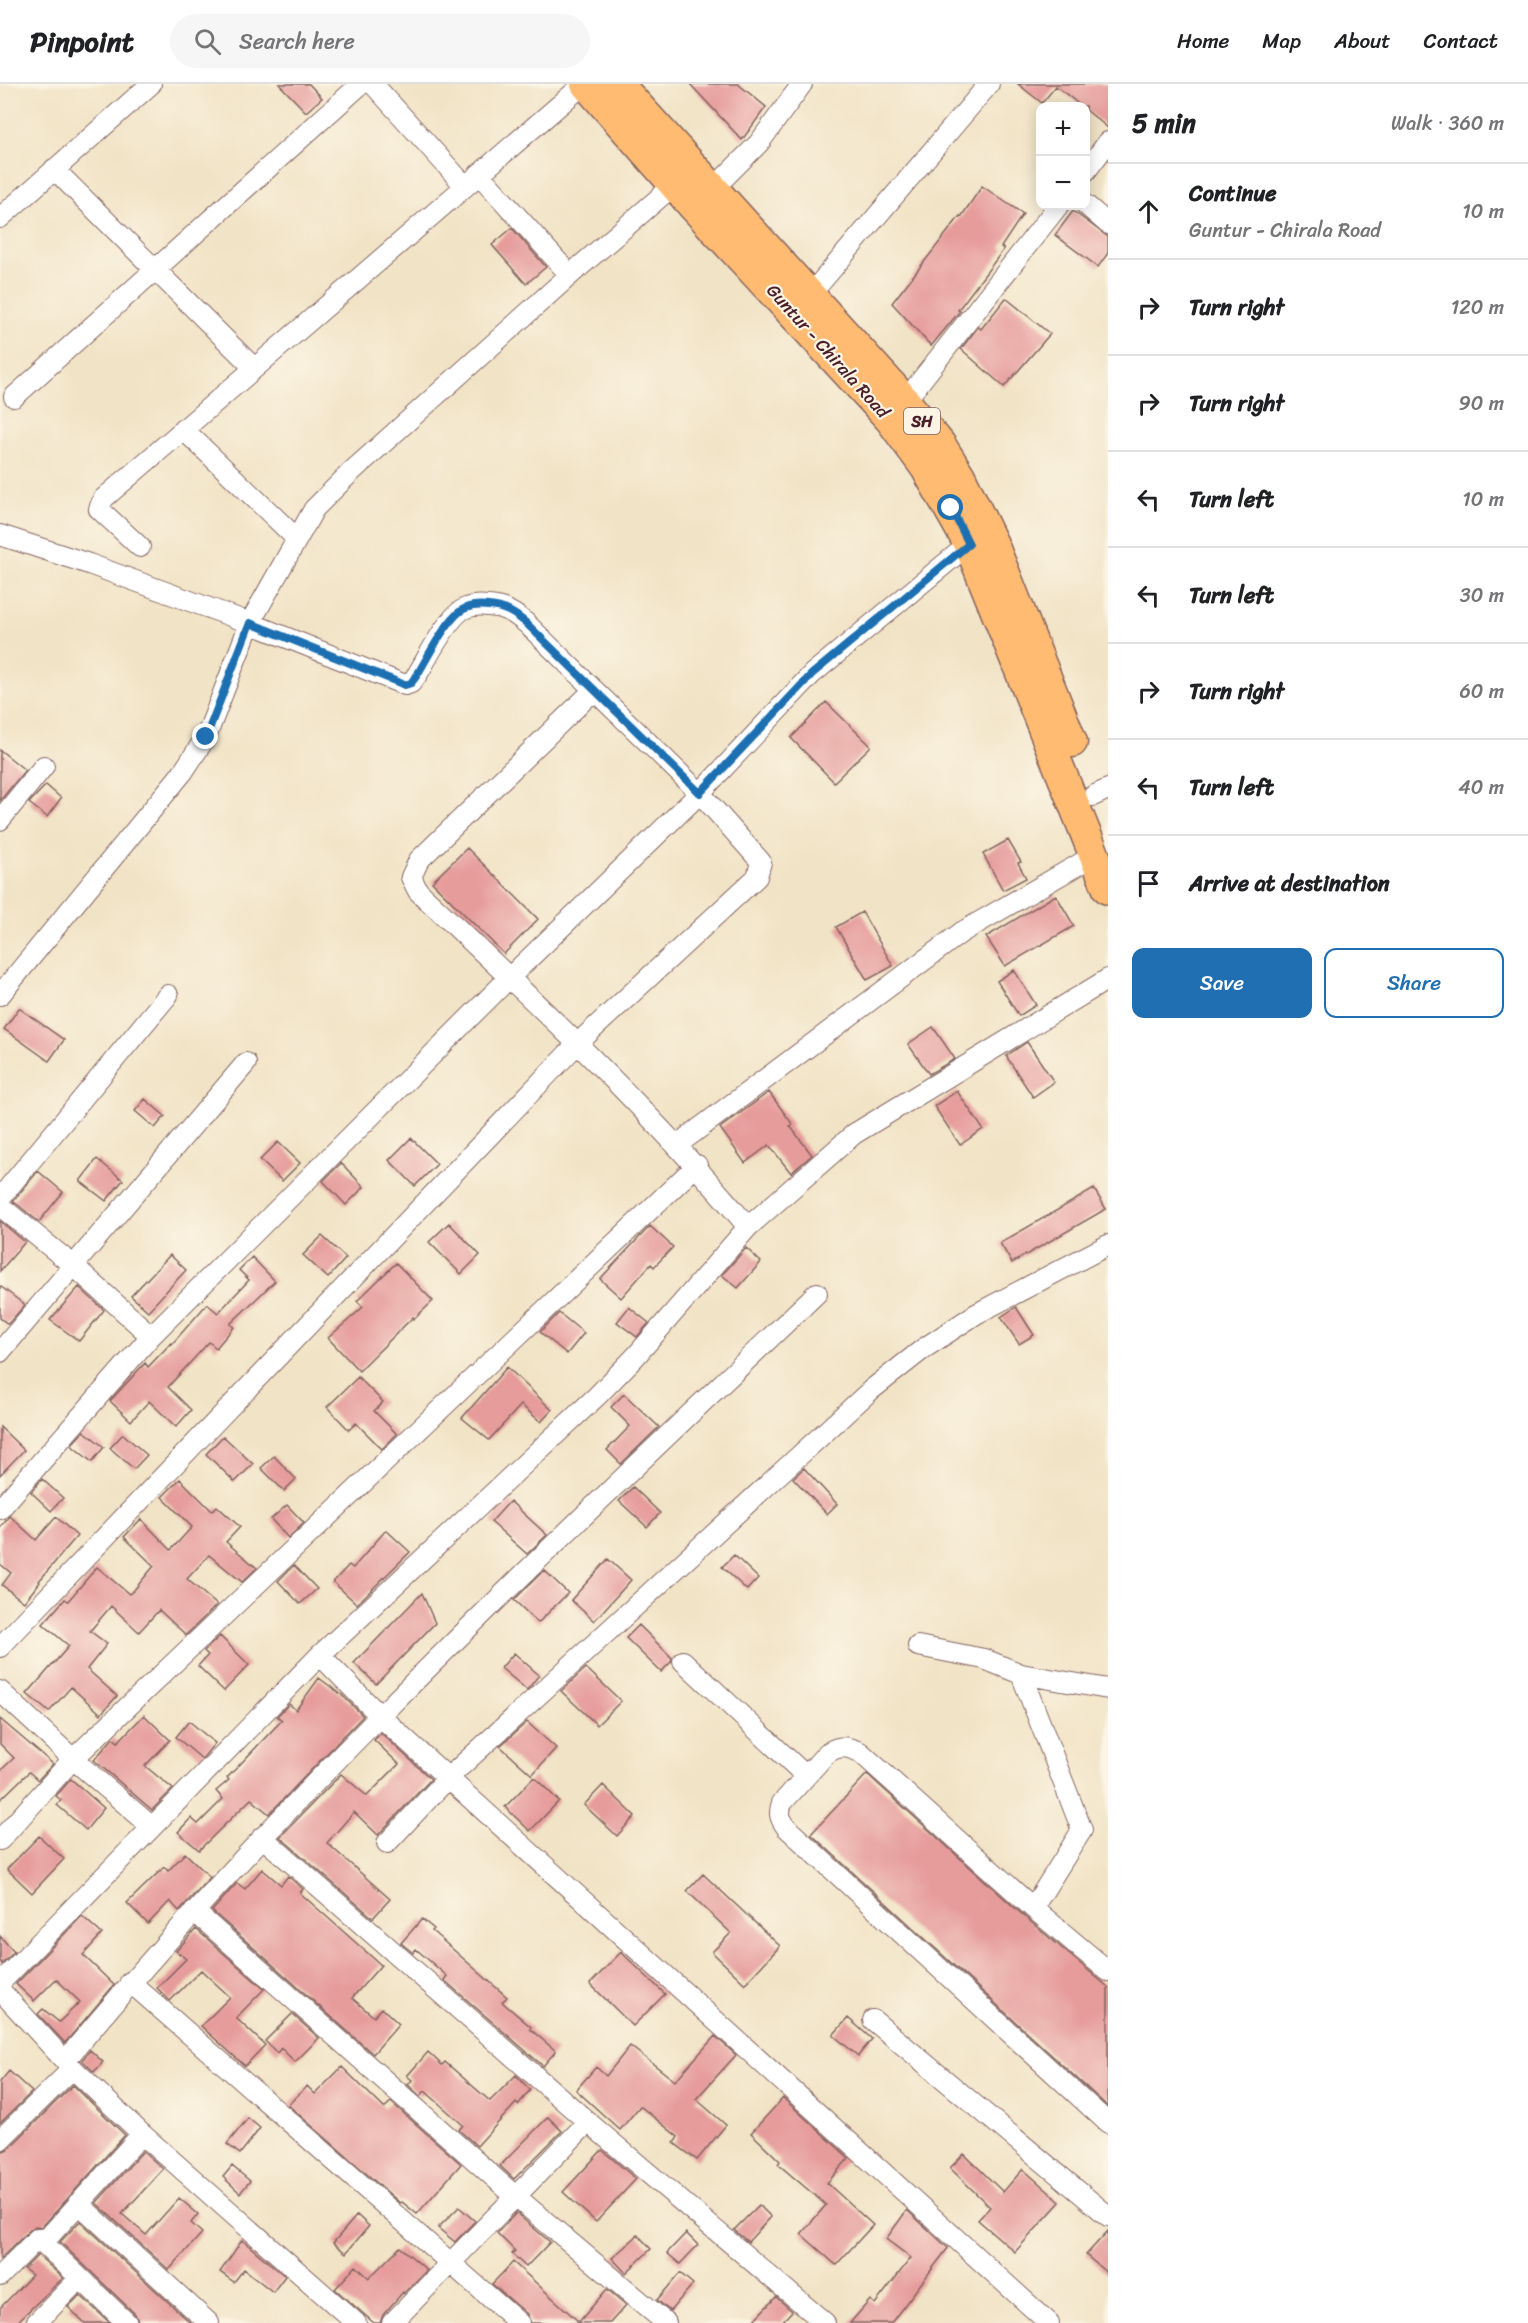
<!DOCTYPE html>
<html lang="en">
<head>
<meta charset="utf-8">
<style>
  body { margin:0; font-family:Sriracha,sans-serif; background:#f6f6f6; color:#202124 }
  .controls { position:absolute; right:18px; top:18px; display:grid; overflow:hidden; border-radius:12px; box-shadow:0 3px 15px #0003 }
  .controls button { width:54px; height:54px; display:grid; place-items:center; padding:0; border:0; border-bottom:2px solid #e0e0e0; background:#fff; color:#202124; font:30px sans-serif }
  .stop { position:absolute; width:18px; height:18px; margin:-14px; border:4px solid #1f6fb2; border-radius:50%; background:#fff }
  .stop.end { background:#1f6fb2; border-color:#fff; box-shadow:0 2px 6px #0008 }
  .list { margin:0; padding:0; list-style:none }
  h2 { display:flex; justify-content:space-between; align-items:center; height:78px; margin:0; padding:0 24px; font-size:26px }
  h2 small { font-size:20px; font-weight:400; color:#757577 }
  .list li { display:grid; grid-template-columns:39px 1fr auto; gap:18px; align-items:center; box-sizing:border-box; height:96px; padding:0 24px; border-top:2px solid #e0e0e0 }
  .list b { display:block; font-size:22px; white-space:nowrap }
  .list p { margin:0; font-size:20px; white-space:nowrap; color:#757577 }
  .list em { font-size:20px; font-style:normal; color:#757577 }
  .actions { display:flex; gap:12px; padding:18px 24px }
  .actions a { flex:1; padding:14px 0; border:2px solid #1f6fb2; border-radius:12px; text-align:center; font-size:21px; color:#1f6fb2 }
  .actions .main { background:#1f6fb2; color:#fff }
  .icon { flex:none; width:33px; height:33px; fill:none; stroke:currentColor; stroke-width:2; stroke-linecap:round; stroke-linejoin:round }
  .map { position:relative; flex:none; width:1108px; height:2239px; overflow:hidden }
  header { display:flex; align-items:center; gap:36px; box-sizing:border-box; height:84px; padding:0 30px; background:#fff; border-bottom:2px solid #e0e0e0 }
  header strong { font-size:28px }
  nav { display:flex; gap:33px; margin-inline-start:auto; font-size:21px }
  .search { width:420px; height:54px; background:#f6f6f6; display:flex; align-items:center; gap:15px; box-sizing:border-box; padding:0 21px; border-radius:33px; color:#757577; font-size:22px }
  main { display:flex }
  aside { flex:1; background:#fff }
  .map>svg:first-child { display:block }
  .building { fill:#e69c9b }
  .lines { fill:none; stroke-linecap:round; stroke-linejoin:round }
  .street-casing { stroke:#846461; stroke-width:22 }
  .primary-casing { stroke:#846461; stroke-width:33 }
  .street { stroke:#fff; stroke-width:20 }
  .primary { stroke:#ffbb71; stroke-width:30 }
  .route { stroke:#1f6fb2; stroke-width:8 }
  .labels { text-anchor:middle; stroke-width:4.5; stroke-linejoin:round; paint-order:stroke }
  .shield { fill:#fcf5e5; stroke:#7f5f63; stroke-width:1.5 }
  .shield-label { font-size:16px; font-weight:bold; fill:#4a1f2b }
  .street-label { font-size:18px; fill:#4a1f2b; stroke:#fcf5e5 }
</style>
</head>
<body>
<header>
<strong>Pinpoint</strong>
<div class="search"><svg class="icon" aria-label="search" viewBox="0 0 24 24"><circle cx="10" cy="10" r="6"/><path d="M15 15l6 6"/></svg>Search here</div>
<nav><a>Home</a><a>Map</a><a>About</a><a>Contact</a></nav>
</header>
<main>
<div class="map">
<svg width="1108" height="2239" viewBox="0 0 1108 2239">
  <rect width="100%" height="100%" fill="#fcf5e5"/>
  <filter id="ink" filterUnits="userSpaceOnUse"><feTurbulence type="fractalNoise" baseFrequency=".0167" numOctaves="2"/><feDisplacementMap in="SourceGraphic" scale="12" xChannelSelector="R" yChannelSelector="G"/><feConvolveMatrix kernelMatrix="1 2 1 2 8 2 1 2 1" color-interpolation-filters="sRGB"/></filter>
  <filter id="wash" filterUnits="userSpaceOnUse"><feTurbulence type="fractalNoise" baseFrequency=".008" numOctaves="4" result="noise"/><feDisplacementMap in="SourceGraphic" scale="24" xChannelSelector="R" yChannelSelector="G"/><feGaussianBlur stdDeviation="1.35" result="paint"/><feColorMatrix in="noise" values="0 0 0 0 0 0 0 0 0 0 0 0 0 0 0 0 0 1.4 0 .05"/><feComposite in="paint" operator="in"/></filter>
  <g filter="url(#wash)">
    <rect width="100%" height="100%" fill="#f1e3c6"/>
    <g id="blocks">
      <path class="building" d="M279,0H309L322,14L306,28Z
        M690,0H738L766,23L742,56Z
        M1018,0H1108V44L1086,26V22H1081L1056,2L1042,19Z
        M982,102L1023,130L1001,163L1004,165L958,226L960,227L931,262L892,219L960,132L961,133Z
        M1073,127L1108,153V169L1098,183L1055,151Z
        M512,144L546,183L526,200L492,161Z
        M1006,214L1050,250L1004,303L961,265L978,243L981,245Z
        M826,618L871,662L834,698L791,654Z
        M0,666L25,686L0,717Z
        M46,701L61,714L47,733L29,719Z
        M1008,756L1021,778L1018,779L1026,794L1003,806L983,770Z
        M467,764L538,835L504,870L432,798Z
        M1056,811L1074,842L1005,882L986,853Z
        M862,828L893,882L867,896L836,843Z
        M1014,886L1036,921L1019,932L997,897Z
        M19,924L64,956L49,977L4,945Z
        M933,943L955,975L929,990L908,960Z
        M1027,958L1054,998L1033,1013L1006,972Z
        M957,1007L983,1045L960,1061L934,1022Z
        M769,1008L793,1041L790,1042L812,1071L791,1089L769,1061L745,1079L720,1044Z
        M145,1015L165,1032L155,1044L135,1027Z
        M411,1054L437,1080L415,1102L389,1076Z
        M278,1058L300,1079L282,1097L260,1076Z
        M97,1075L123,1096L106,1117L80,1097Z
        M341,1079L364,1103L346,1121L323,1097Z
        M38,1087L63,1108L39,1138L13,1117Z
        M1094,1105L1106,1125L1012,1179L1000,1159Z
        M0,1137L25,1158L0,1187Z
        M449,1139L480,1171L461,1190L429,1158Z
        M650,1142L673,1163L654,1183L651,1180L621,1214L600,1195Z
        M322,1152L346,1174L328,1194L303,1171Z
        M746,1164L761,1178L738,1204L722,1191Z
        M170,1171L186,1186L148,1227L131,1212Z
        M252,1173L275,1197L230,1240L234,1243L216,1264L209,1258L168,1303L191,1326L176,1343L149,1317L131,1337L110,1317L145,1279L148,1283L171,1259L172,1260L207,1220L218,1229L249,1196L239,1186Z
        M396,1179L433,1217L414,1235L413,1233L359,1287L328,1254L363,1223L357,1217Z
        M0,1202L25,1221L8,1240L0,1234Z
        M79,1203L104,1226L79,1257L50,1236Z
        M629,1223L649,1239L637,1253L617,1238Z
        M1016,1223L1034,1251L1019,1260L1001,1233Z
        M559,1229L584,1249L567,1270L540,1248Z
        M507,1283L552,1326L541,1338L521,1321L489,1356L462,1334Z
        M358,1293L383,1318L374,1327L397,1350L382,1365L356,1339L349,1346L327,1323Z
        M624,1310L659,1343L621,1380L607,1366L630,1342L611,1323Z
        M0,1343L24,1366L0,1391Z
        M84,1347L104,1363L92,1378L71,1361Z
        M123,1350L147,1371L134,1385L110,1364Z
        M223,1352L253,1380L235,1398L206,1370Z
        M274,1372L296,1395L284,1407L261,1384Z
        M804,1384L837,1420L827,1430L793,1394Z
        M42,1395L63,1414L51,1427L31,1408Z
        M180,1395L212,1427L217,1422L240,1443L226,1458L257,1484L242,1498L209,1471L187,1495L217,1521L186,1551L159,1526L139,1548L111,1522L90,1547L107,1560L87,1585L117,1612L101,1630L71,1603L49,1628L27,1610L69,1562L43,1540L65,1515L68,1517L97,1483L129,1510L134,1506L154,1482L124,1453L141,1435L171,1466L192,1443L162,1413Z
        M633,1403L660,1429L647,1443L619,1417Z
        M510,1417L547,1451L527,1470L491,1438Z
        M287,1421L304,1439L288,1454L271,1435Z
        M10,1432L36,1456L56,1433L77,1452L39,1497L40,1498L24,1518L2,1501L11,1489L0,1480V1444Z
        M386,1446L410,1468L357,1520L333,1498L349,1481L353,1484Z
        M734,1471L758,1494L747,1506L722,1483Z
        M608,1475L631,1496L594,1537L571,1516Z
        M294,1481L317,1505L300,1520L278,1497Z
        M544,1486L568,1509L538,1539L514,1516Z
        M422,1509L435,1539L376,1600L354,1579Z
        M639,1541L672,1574L671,1578L661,1588L626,1554Z
        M220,1552L249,1581L224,1607L198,1582L208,1571L204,1567Z
        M514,1569L539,1591L527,1606L501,1584Z
        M586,1584L621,1617L597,1641L561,1607Z
        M319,1594L342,1611L363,1632L269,1730L251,1715L199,1766L178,1748L191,1734L198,1740L223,1715L216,1707L229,1696L227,1694L282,1636L277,1632L289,1620L296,1626Z
        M144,1631L170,1656L145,1682L173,1705L152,1726L94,1676L113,1654L118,1658Z
        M0,1635L53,1680L38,1696L29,1688L0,1716V1687L14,1674L0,1660Z
        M189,1637L215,1659L202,1675L176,1653Z
        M527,1638L556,1664L532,1691L500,1662Z
        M381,1649L431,1695L378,1751L354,1728L327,1759L390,1815L373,1834L280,1753L341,1690L367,1712L399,1680L374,1656Z
        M867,1690L1025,1833L1108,1903V2023L811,1750Z
        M534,1693L559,1717L530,1747L505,1723Z
        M71,1695L104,1724L86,1746L57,1721L61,1716L56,1712Z
        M603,1701L635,1732L617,1752L584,1721Z
        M39,1752L64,1775L32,1809L7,1785Z
        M185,1769L210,1793L179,1827L170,1817L148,1840L127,1819L164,1783L168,1787Z
        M262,1785L281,1801L288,1792L303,1805L300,1809L381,1881L352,1914L374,1933L382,1924L399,1940L373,1970L212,1827L237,1799L245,1805Z
        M703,1790L780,1862L745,1900L712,1868L731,1849L687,1807Z
        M82,1832L102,1850L83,1871L114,1901L65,1959L38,1930L43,1925L59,1938L80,1918L56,1895L34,1917L16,1900Z
        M422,1835L434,1845L432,1847L507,1913L502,1918L531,1943L530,1945L556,1967L543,1982L444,1896L447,1892L416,1865L413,1869L401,1859Z
        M196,1845L264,1905L236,1934L265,1961L245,1982L201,1942L230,1913L201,1886L170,1917L157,1904L186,1875L176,1867Z
        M0,1852L14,1868L2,1880L0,1877Z
        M621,1868L665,1910L633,1942L590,1900Z
        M292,1930L319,1954L295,1978L281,1964L277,1969L265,1957Z
        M848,1934L872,1955L858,1972L833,1951Z
        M715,1952L736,1971L696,2015L726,2041L697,2076L674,2059L678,2053L640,2022L620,2046L576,2006L596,1983L606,1992L630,1962L675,1997Z
        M90,1966L103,1978L94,1988L82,1976Z
        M428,1968L442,1981L445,1978L490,2017L516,1991L530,2006L518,2021L516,2019L477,2062L459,2046L463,2041L425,2007L420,2012L408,2001L412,1996L407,1992Z
        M342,1983L384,2024L391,2018L461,2080L417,2130L402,2118L400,2119L288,2021L307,2002L315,2010Z
        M9,1987L32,2008L0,2039V1998Z
        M73,2001L125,2051L42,2143L35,2142L30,2146L0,2175V2068L8,2065Z
        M783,2014L849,2074L827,2099L873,2141L836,2181L801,2150L826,2121L778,2080L780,2077L751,2049Z
        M548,2033L562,2047L514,2095L500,2082Z
        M248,2034L260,2044L240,2070L227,2060Z
        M602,2066L636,2095L596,2138L563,2108Z
        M143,2067L163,2085L122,2130L146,2151L179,2114L198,2130L191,2139L202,2149L169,2186L96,2119Z
        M964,2070L1003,2108L1023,2085L1060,2118L1015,2168L978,2136L990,2123L950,2084Z
        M232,2082L250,2097L240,2109L223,2093Z
        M759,2121L771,2133L748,2158L734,2146Z
        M459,2123L475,2137L455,2158L438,2144Z
        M907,2126L948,2164L891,2239H850L870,2216L875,2220L911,2174L886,2155Z
        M516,2129L550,2158L526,2183L512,2170L515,2167L497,2149Z
        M357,2131L369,2142L346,2169L333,2159Z
        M80,2137L191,2239H139L135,2230L60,2158Z
        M1108,2147V2190L1086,2171Z
        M686,2149L698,2161L680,2180L667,2169Z
        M638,2151L651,2165L626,2189L612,2174Z
        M242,2156L285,2192L273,2208L244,2185L234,2198L220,2188Z
        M400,2163L427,2186L404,2209L403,2208L383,2231L380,2239H374L335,2205L356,2182L369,2194Z
        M38,2171L63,2194L16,2239H0V2224L32,2191L24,2185Z
        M513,2178L579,2238L607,2205L626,2221L610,2239H531L527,2230L492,2200Z
        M680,2189L693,2200L670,2227L657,2216Z
        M80,2211L110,2239H85L68,2223Z
        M776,2213L792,2227L781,2239H751Z"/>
    </g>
  </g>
  <g filter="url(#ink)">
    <use href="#blocks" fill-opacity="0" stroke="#846461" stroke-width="1.5"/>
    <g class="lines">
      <defs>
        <path id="street" d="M373,0L465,102
          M54,85L254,284
          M1086,87L1108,58
          M479,90L570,191
          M705,113L759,59L802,0
          M1086,121L1108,140
          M0,134L151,0
          M810,211L989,0
          M14,313L361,0
          M905,317L1058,122
          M183,345L297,455
          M0,451L89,480L250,539L405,601L411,599L417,591C427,575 449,530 466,524C473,521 481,521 489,522C504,523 514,529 526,539L594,606
          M140,463L99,425L103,415L584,0
          M1093,712L1108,705
          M0,736L44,682
          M0,911L183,688L206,653L250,539L314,425L351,388L570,191L674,101
          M677,1061L962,848L1095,771
          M0,1114L168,911
          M0,1122L74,1182L151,1252
          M0,1268L246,979
          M0,1425L151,1252L510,893L700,709L594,606L419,776L411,793L418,807C532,915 647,1022 748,1143
          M918,1562L984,1575L1021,1590L1108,1605
          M0,1563L578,959L757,793L761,778L700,709L812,590L969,460
          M320,1571L381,1633L448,1694L1049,2239
          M683,1577L806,1692
          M1021,1590L1082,1746L1033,1824
          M0,1607L73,1675L151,1742
          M262,1753L588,2038L825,2239
          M0,1756L73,1675L697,1081
          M387,1759L448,1694L871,1306L923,1265L976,1230L1108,1161
          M194,1827L515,2112L666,2239
          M1108,1887L1033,1824L860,1668C846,1662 840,1661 827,1669L782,1719C778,1730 780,1735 787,1744L1108,2039
          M130,1898L519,2239
          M0,1899L320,1571L597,1312L635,1273L748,1143L854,1050L1108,895
          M0,1906L65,1977L142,2050L356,2239
          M873,1936L1108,2132
          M65,1977C293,1701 559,1456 817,1209
          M0,2056L73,1984
          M78,2119L209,2239
          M43,2159L142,2050
          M0,2192L38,2154L127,2239
          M36,2239L79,2195
          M392,2239L588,2038"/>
        <path id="primary" d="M586,0L694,123L890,335L926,384L969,460L1108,805
          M618,0L894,304L940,360L960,392L993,460L1072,658"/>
      </defs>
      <use href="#street" class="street-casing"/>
      <use href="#primary" class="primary-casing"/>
      <use href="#street" class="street"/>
      <use href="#primary" class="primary"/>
    </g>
  </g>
  <g class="lines" filter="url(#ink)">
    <path class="route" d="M206,653L250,539L405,601L411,599L417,591C427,575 449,530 466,524C473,521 481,521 489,522C504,523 514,529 526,539L700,709L812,590L969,460L951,424"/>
  </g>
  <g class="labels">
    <rect class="shield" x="904" y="324" width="36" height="26" rx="4.5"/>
    <g class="shield-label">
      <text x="922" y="343">SH</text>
    </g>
    <g class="street-label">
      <text transform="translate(828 267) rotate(48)" y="6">Guntur - Chirala Road</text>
    </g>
  </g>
</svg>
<div class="controls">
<button>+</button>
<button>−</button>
</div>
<div class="stop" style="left:951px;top:424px"></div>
<div class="stop end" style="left:206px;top:653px"></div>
</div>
<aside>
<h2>5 min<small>Walk · 360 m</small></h2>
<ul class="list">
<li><svg class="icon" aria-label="ahead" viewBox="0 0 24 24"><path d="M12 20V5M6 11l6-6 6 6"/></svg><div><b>Continue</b><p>Guntur - Chirala Road</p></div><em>10 m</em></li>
<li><svg class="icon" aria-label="right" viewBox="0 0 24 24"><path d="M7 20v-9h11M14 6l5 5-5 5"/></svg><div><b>Turn right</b></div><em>120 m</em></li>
<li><svg class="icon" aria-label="right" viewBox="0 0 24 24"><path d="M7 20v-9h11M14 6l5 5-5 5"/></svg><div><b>Turn right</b></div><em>90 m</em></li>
<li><svg class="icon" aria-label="left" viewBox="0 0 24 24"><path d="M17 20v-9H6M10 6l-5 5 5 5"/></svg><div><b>Turn left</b></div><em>10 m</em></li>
<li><svg class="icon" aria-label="left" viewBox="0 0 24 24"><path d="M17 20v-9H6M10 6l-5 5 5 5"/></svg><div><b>Turn left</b></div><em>30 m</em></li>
<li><svg class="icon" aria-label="right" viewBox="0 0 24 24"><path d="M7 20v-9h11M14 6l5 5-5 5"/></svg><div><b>Turn right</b></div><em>60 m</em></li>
<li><svg class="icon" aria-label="left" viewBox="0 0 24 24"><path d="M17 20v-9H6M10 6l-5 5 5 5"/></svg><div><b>Turn left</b></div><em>40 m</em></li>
<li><svg class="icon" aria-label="arrive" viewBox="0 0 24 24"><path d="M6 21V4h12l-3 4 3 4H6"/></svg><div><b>Arrive at destination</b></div></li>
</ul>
<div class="actions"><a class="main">Save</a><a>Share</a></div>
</aside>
</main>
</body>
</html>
